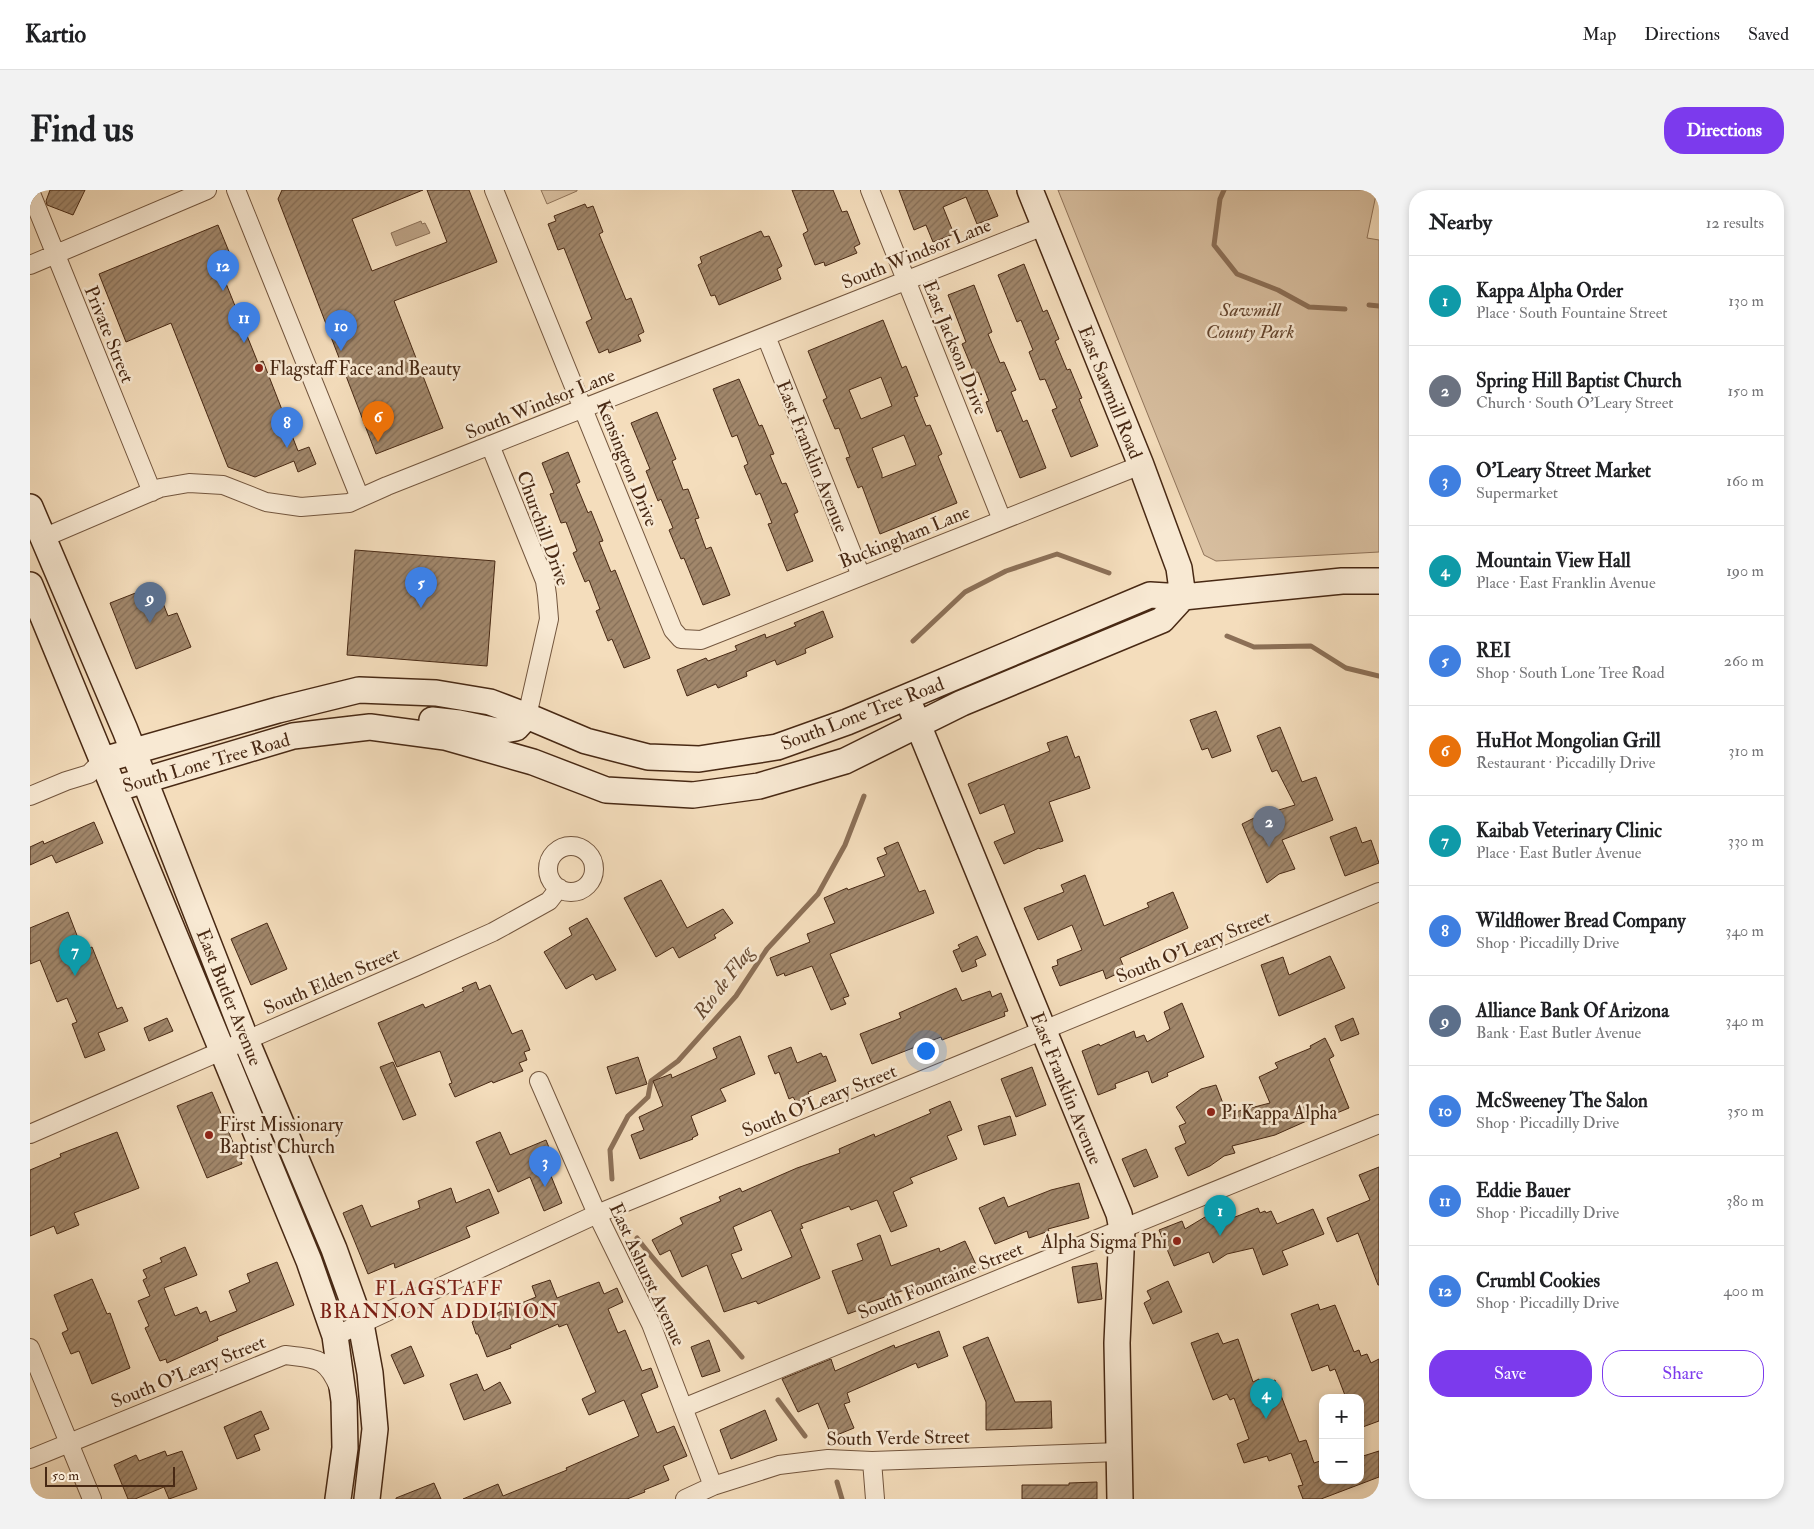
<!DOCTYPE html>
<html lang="en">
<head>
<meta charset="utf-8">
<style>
  body { margin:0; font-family:"IM FELL Double Pica",serif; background:#f2f2f2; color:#202124 }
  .controls { position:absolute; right:15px; bottom:15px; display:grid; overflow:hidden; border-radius:10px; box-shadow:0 2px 8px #0003 }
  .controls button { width:45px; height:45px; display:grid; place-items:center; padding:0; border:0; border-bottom:1px solid #e0e0e0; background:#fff; color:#202124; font:25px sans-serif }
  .scale { position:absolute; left:15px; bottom:12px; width:130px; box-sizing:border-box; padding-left:5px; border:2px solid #482914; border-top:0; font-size:14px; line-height:18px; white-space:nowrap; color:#482914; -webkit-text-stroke:4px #f8e9d3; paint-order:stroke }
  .you { position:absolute; left:895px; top:860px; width:18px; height:18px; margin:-12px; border:4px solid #fff; border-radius:50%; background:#1a73e8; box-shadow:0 0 0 8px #1a73e833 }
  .badge { display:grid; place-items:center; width:32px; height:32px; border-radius:50%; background:#7c3aed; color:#fff; font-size:16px; font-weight:700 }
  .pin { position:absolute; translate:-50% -41px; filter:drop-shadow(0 1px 2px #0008) }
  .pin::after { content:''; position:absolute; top:26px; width:18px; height:15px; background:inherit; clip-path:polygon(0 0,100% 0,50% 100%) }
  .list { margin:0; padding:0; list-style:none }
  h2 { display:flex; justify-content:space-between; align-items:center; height:65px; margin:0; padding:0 20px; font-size:21px }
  h2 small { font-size:16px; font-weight:400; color:#757577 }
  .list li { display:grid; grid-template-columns:32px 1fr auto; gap:15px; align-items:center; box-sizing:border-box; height:90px; padding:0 20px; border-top:1px solid #e0e0e0 }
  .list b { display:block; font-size:19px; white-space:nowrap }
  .list p { margin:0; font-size:16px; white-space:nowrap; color:#757577 }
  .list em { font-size:16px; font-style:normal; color:#757577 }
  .actions { display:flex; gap:10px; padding:15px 20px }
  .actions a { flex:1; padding:11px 0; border:1px solid #7c3aed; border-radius:20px; text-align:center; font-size:18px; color:#7c3aed }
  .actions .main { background:#7c3aed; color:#fff }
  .map { position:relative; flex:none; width:1349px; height:1309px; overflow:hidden; border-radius:20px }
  header { display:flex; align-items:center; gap:30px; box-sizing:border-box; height:70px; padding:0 25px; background:#fff; border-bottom:1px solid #e0e0e0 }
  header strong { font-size:24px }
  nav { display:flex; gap:28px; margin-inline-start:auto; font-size:18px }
  .intro { display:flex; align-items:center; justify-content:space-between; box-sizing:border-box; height:120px; padding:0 30px }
  h1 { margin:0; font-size:35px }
  .button { padding:12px 22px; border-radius:20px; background:#7c3aed; color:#fff; font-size:18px; font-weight:700 }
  main { display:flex; gap:30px; padding:0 30px }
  aside { flex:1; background:#fff; border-radius:20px; box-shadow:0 2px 8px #0003 }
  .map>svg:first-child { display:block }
  .green { fill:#d7be9f; stroke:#90745a }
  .water { fill:#baa083; stroke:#8c7057 }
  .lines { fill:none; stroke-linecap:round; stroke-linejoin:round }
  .stream { stroke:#8c7057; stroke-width:5 }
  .building { fill:url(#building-hatch); stroke:#482914; fill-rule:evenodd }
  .street-casing { stroke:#73563e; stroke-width:20 }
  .secondary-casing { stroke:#482914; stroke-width:28 }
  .street { stroke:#f8e9d3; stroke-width:18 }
  .secondary { stroke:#f8e9d3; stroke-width:25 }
  .poi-dot { fill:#8f2418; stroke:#f8e9d3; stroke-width:2 }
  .labels { text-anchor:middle; stroke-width:5; stroke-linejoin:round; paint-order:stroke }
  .street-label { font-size:19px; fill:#482914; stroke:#f8e9d3 }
  .park-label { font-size:19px; font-style:italic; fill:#654730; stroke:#f8e9d3 }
  .poi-label { font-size:19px; fill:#482914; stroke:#f8e9d3; text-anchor:start }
  .water-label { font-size:20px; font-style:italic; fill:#644730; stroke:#f8e9d3 }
  .neighbourhood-label { font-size:20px; letter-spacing:1px; fill:#7a1f14; stroke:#f8e9d3 }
</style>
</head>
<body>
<header>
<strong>Kartio</strong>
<nav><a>Map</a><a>Directions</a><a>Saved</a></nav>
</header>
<div class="intro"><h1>Find us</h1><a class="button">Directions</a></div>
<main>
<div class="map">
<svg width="1349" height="1309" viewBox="0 0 1349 1309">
  <defs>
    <pattern id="building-hatch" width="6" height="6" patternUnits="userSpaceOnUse" patternTransform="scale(1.25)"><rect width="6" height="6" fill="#a1876b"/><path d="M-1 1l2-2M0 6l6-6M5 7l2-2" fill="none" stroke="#856e57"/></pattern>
  </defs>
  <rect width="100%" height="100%" fill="#f4ddbc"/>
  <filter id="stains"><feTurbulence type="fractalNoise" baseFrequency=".004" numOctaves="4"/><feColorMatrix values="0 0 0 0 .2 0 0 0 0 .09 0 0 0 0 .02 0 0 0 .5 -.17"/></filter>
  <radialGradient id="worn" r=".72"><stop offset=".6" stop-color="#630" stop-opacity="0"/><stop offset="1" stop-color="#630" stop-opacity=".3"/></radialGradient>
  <path class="green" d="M511,0H547V1L517,14Z
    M1028,0H1347L1337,48L1349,50V362L1186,371L1174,365Z"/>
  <path class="water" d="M391,31L392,34L395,33L400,43L366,56L361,43Z"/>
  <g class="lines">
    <path class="stream" d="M1194,0L1190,9L1184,55L1207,84L1248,100L1279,117L1315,119
      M1339,115L1349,116
      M1197,446L1224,457L1281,456L1316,478L1349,486
      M883,451L935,402L976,381L1027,364L1079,383
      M582,989L580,960L598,926L618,907L621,891L648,871L706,806L737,759L788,704L815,655L834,606
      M607,1048C639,1091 678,1126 712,1167
      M748,1210L775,1246
      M807,1292L812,1309"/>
  </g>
  <path class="building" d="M20,0H55L43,25L17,15L16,11Z
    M252,0H393L322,29L342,81L417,52L397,0H439L467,72L364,111L413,238L346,264L248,9Z
    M762,0H803L812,22L817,21L830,54L824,57L827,63L795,76L794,72L785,75L773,44L778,41Z
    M869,0H957L968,26L947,34L936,7L913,17L924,44L903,52L896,35L884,40Z
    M555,14L557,18L563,16L573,42L569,44L596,110L601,108L614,142L608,145L611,151L579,163L578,159L569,163L556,132L562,129L534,58L528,60L518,34L526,31L524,26Z
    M188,35L207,81L193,86L228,173L233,171L268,261L279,257L286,274L268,282L264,271L225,287L198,277L141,133L96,152L69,84Z
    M731,41L734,47L739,46L752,76L747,79L751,89L689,115L685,105L681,106L668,75L672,73L670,67Z
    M994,74L1013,122L1017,120L1029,149L1025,151L1037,180L1040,179L1052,208L1049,209L1068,256L1041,267L1022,220L1027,218L1015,189L1010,190L999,162L1003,160L991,130L987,132L968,85Z
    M944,95L962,142L958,144L970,173L974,172L986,200L981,202L993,232L997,230L1016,278L990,288L971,240L967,242L956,212L959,211L948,182L944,183L932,154L936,152L918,105Z
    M853,130L872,178L876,176L888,206L884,207L896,236L900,235L912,264L908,266L927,313L850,344L832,296L828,298L816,268L820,267L809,238L805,239L793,210L797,208L778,161ZM851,187L862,216L831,229L819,200ZM874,245L886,275L852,288V284L842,258Z
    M709,189L729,236L732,235L744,264L740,265L752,294L756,293L768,322L764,324L783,371L757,381L738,334L742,333L730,303L726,305L714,276L718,274L707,245L702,247L683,199Z
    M627,222L646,269L642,271L653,300L658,299L669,328L665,329L676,359L681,357L700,405L673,415L654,368L651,369L639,340L643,338L631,309L628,311L616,281L620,279L601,233Z
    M538,262L550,292L546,294L558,323L561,321L573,351L569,352L581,382L585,380L620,468L594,478L582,449L578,451L566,421L570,419L559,390L555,392L543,363L547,361L536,332L531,333L520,304L524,303L512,273Z
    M325,360L465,371L457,476L317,465Z
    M126,395L138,426L147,423L161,457L106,479L80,413Z
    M793,421L803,447L775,459L776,463L747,475L745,470L716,482L717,486L688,498L686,494L657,506L647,480L676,468L678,471L707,460L705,456L735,444L736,448L766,436L764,433Z
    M1186,521L1201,561L1182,568L1178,558L1172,560L1160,530Z
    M1250,537L1272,592L1286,587L1303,630L1252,650L1265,679L1249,684L1237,693L1212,634L1226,627L1265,615L1247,580L1242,582L1227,546Z
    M1037,546L1045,568L1049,566L1060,598L1019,612L1033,651L1010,659L1009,658L974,674L964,652L985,643L974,614L950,624L938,594L1020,561L1017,553Z
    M64,632L73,653L26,673L22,665L0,675V657L13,651L14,654Z
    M1326,637L1332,653L1341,650L1349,673L1315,686L1300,647Z
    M868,652L889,702L895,700L904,723L800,764L819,806L813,808L816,814L801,820L782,776L755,786L754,783L747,786L740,768L780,752L777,744L805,733L794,708L817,698L818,700L855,686L847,668L857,664L854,658Z
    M1055,685L1074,736L1119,717L1117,713L1143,702L1158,738L1090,768L1095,780L1076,789L1073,780L1030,796L1022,777L1028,775L1027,770L1052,760L1042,735L1008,750L994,718L1034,702L1031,695Z
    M631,690L657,738L693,719L703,733L684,745L686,748L649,768L643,757L626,767L594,708Z
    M38,722L53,761L62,757L87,819L92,817L98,831L68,843L75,860L55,868L42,834L47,832L37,808L27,812L10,770L0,774V738Z
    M557,728L586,780L566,790L563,784L536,799L514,762L542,745L539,738Z
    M237,733L257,779L221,795L201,749Z
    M947,746L956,765L945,770L947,776L932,782L923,761L930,758L928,755Z
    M1300,766L1315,798L1249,826L1231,775L1253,767L1259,785Z
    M446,792L449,800L460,795L482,844L492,840L500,860L494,862L497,870L489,873L493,881L463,893L462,891L425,907L419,894L422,893L410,861L367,877L348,833L393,814L395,818L434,801L432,798Z
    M926,798L932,811L960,801L962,807L971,803L978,821L974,822L975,826L912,850L911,847L842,874L830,844L871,828L869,823Z
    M1152,813L1174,867L1137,883L1138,886L1122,893L1118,881L1085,894L1086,898L1068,905L1052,861L1069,854L1070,856L1104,841L1106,848L1114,845L1117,852L1140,839L1134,822Z
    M137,828L143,841L119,851L114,838Z
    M1323,828L1329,844L1311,851L1305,836Z
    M710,846L725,884L690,899L696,911L661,926L668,945L662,948L663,949L610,969L601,945L614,940L609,927L633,916L623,891L641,884L642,888L687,868L683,858Z
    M1295,848L1304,866L1299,869L1319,918L1292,929L1290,925L1245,945L1202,956L1205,963L1194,966L1180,976L1158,986L1145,958L1156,953L1149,936L1156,933L1146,917L1171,899L1186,895L1197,924L1240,913L1229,887L1248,878L1245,873L1281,858L1280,856Z
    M761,857L767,873L791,863L793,867L796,866L806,891L778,902L780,907L766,912L763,907L759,909L749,882L745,884L738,866Z
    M608,867L617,894L586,904L577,877Z
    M363,872L386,925L373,930L350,877Z
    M1002,877L1016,915L986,927L971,889Z
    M182,902L212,974L177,988L147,916Z
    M920,911L932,940L917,946L927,969L880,988L883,993L863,1002L877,1036L861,1042L847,1010L821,1020L819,1016L771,1034L773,1038L770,1039L790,1088L728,1114L726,1111L694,1122L677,1075L652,1087L640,1060L630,1065L622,1050L653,1034L650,1028L691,1011L689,1007L710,998L712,1002L767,978L810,963L809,959L844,944L845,947L871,936L901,923L899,920ZM741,1020L762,1067L712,1089L701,1064L712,1060L703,1037Z
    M980,926L986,945L954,955L948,936Z
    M87,942L109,998L44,1023L49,1035L27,1044L24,1036L0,1046V980L31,967L30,964Z
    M470,942L480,965L516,950L524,970L517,973L520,980L519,981L532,1013L514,1021L500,987L468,1002L446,952Z
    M1116,959L1128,987L1104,997L1092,969Z
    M1349,977V1095H1348L1328,1043L1307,1052L1297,1028L1340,1010L1329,985Z
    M1049,993L1059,1028L1018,1039L1019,1041L999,1048L997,1041L965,1054L949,1018L974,1007L978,1017L1021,1000Z
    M421,998L426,1013L459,999L469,1023L436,1037L440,1047L365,1078L364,1073L338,1084L313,1023L332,1015L341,1037L390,1018L388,1011Z
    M1228,1018L1230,1023L1235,1021L1236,1023L1241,1021L1247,1034L1283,1019L1294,1044L1252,1061L1258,1075L1233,1085L1223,1058L1197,1064L1183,1073L1179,1062L1144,1076L1129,1040L1152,1031L1155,1039L1180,1024L1197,1020L1200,1029Z
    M850,1045L861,1076L909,1058L910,1062L935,1051L949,1081L928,1090L925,1084L898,1095L897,1092L835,1114L837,1117L818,1124L802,1081L833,1070L827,1054Z
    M155,1057L167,1085L134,1098L145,1126L167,1117L170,1124L176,1121L180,1132L207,1121L199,1101L220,1092L217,1084L247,1072L264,1115L187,1147L188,1150L137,1173L136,1169L130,1171L115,1138L119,1136L108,1111L120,1106L113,1090L117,1088L113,1080L132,1072L130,1068Z
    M1067,1073L1072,1109L1048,1113L1042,1077Z
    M62,1089L77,1124L80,1123L100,1178L62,1194L49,1161L41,1164L32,1143L38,1140L24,1105Z
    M520,1090L527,1108L569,1092L574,1104L587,1098L593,1112L578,1119L588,1143L595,1140L612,1181L621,1178L628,1197L611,1204L627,1243L644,1236L657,1266L633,1276L639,1290L614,1300L615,1302L597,1309H433L468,1294L473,1306L537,1280L536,1278L609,1246L594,1210L559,1225L552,1209L566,1202L537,1134L529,1137L528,1134L480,1155L481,1158L457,1167L448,1144H446L442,1132L444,1131L442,1128L463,1119L465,1124L506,1107L502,1096Z
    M1138,1091L1152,1122L1123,1134L1114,1113L1121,1109L1117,1101Z
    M1288,1114L1290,1120L1305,1115L1324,1162L1329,1160L1331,1166L1337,1164L1341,1173L1349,1169V1231L1330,1238V1208H1316L1305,1179L1300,1181L1298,1175L1282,1181L1261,1124Z
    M909,1141L918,1166L888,1178L886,1173L817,1203L820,1212L814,1214L824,1238L802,1247L788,1213L768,1222L752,1189L801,1169L805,1181L864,1155L865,1158Z
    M1188,1143L1193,1154L1208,1149L1223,1192L1229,1189L1231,1195L1245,1190L1269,1252L1276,1250L1284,1273L1293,1270V1290H1330V1267L1349,1261V1287L1291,1309H1273L1268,1296L1273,1295L1261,1263L1239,1271L1237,1266L1214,1273L1207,1254L1219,1249L1204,1208L1200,1210L1197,1204L1183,1210L1161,1153Z
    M958,1147L985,1212L1021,1211L1022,1238L956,1240V1212L933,1157Z
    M679,1150L690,1181L672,1187L661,1157Z
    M381,1156L394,1186L374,1194L361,1165Z
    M447,1184L454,1201L470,1192L481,1213L434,1230L420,1194Z
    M735,1220L747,1250L701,1269L690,1240Z
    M231,1221L239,1239L224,1245L230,1260L207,1269L194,1237Z
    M135,1261L137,1266L152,1261L167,1299L139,1309L134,1297L105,1309H98L84,1275L106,1265L109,1271Z
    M1067,1292V1309H992V1295H1039V1293Z
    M404,1293L411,1309H366V1308Z"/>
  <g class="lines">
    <defs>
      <path id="street" d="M206,0L330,308
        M464,0L643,440L651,449L671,450L1111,275
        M840,0L972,330
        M0,1L122,302
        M0,75L177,0
        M736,146L831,386
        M460,255L515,391L517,405L519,429L497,526
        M13,348L130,298L159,293L193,295L236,312L271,317L319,313L357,296L1014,36
        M0,606L36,591L59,584L73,570
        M518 679a23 23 0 1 1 46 0a23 23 0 1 1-46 0Z
        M509,891L567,1024L621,1134L683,1296
        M0,944L385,777L463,742L519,711L529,698
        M305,1146L567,1024L1349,702
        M0,1158L62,1309
        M653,1218L1349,934
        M0,1269L255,1165C285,1169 296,1166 309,1198
        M842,1271L845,1309
        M655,1309L683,1296L749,1275L798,1269L842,1271L1089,1262"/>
      <path id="secondary" d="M1000,0L1111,275L1149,378L1153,407
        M0,317L95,540L216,850L304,1059L331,1134L340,1183L345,1239L337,1309
        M0,395L279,1071L305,1146L314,1211L315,1258L308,1309
        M882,520L1089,1024L1092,1039L1087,1153L1090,1309
        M402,530L429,533L467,541L486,538L497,526
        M73,570L248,520L329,500L406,503L460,512L497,526L556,551L618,567L669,569L747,557L817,532L1120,405L1153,407L1312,391H1349
        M85,599L263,546L340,537L415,547L503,572L576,600L663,605L729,596L815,571L932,513L1132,430L1153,407"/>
    </defs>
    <use href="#street" class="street-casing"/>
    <use href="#secondary" class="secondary-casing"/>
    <use href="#street" class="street"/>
    <use href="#secondary" class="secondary"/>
  </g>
  <g class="poi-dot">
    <circle cx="229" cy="178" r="5"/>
    <circle cx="1181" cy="922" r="5"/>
    <circle cx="179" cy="945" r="5"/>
    <circle cx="1147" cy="1051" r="5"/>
  </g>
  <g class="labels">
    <g class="street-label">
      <text transform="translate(886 63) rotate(-22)" y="7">South Windsor Lane</text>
      <text transform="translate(80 144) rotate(68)" y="7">Private Street</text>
      <text transform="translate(926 157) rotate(68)" y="7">East Jackson Drive</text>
      <text transform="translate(1081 202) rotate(68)" y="7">East Sawmill Road</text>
      <text transform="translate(510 213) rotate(-22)" y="7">South Windsor Lane</text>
      <text transform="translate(783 266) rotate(68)" y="7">East Franklin Avenue</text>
      <text transform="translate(598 273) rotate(68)" y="7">Kensington Drive</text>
      <text transform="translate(514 338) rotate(70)" y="7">Churchill Drive</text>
      <text transform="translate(874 346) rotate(-22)" y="7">Buckingham Lane</text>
      <text transform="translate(832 523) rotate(-21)" y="7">South Lone Tree Road</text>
      <text transform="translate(176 572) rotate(-16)" y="7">South Lone Tree Road</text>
      <text transform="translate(1163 756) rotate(-22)" y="7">South O'Leary Street</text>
      <text transform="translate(301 790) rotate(-23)" y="7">South Elden Street</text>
      <text transform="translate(200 807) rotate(68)" y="7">East Butler Avenue</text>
      <text transform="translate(1037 898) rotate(68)" y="7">East Franklin Avenue</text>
      <text transform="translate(789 910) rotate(-22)" y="7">South O'Leary Street</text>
      <text transform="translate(618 1084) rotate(65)" y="7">East Ashurst Avenue</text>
      <text transform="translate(910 1090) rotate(-22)" y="7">South Fountaine Street</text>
      <text transform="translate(158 1181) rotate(-22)" y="7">South O'Leary Street</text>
      <text transform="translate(868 1247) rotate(-1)" y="7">South Verde Street</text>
    </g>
    <g class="park-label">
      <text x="1220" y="126">Sawmill<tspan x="1220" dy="22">County Park</tspan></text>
    </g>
    <g class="poi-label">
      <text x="239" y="185">Flagstaff Face and Beauty</text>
      <text x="1191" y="929">Pi Kappa Alpha</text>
      <text x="189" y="941">First Missionary<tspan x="189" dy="22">Baptist Church</tspan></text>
      <text x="1137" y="1058" text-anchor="end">Alpha Sigma Phi</text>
    </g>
    <g class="water-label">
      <text transform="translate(693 792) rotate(-53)" y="7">Rio de Flag</text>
    </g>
    <g class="neighbourhood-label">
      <text x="409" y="1105">FLAGSTAFF<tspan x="409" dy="23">BRANNON ADDITION</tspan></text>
    </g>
  </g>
  <rect width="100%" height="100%" filter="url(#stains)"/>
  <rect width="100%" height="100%" fill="url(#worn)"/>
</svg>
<div class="controls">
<button>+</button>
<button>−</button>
</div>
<div class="scale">50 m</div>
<div class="you"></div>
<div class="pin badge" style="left:1190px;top:1046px;background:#0f9aa8">1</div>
<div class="pin badge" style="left:1239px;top:657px;background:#6b7280">2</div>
<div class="pin badge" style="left:515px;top:997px;background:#3f7fe0">3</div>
<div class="pin badge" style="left:1236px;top:1229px;background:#0f9aa8">4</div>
<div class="pin badge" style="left:391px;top:418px;background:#3f7fe0">5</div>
<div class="pin badge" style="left:348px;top:252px;background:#e8710a">6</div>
<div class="pin badge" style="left:45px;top:786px;background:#0f9aa8">7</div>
<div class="pin badge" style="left:257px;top:258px;background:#3f7fe0">8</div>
<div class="pin badge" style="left:120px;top:433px;background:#5c6f8a">9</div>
<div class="pin badge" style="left:311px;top:161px;background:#3f7fe0">10</div>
<div class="pin badge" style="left:214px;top:153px;background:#3f7fe0">11</div>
<div class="pin badge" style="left:193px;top:101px;background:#3f7fe0">12</div>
</div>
<aside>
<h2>Nearby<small>12 results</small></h2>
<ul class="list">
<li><span class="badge" style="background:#0f9aa8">1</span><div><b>Kappa Alpha Order</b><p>Place · South Fountaine Street</p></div><em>130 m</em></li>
<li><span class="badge" style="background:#6b7280">2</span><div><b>Spring Hill Baptist Church</b><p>Church · South O'Leary Street</p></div><em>150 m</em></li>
<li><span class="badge" style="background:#3f7fe0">3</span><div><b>O'Leary Street Market</b><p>Supermarket</p></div><em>160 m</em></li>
<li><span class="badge" style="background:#0f9aa8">4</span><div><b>Mountain View Hall</b><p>Place · East Franklin Avenue</p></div><em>190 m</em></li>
<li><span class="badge" style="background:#3f7fe0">5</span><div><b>REI</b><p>Shop · South Lone Tree Road</p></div><em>260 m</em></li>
<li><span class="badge" style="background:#e8710a">6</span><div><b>HuHot Mongolian Grill</b><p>Restaurant · Piccadilly Drive</p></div><em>310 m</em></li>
<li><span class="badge" style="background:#0f9aa8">7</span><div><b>Kaibab Veterinary Clinic</b><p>Place · East Butler Avenue</p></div><em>330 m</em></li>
<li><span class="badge" style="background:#3f7fe0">8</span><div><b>Wildflower Bread Company</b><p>Shop · Piccadilly Drive</p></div><em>340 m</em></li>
<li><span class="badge" style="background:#5c6f8a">9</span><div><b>Alliance Bank Of Arizona</b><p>Bank · East Butler Avenue</p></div><em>340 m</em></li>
<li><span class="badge" style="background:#3f7fe0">10</span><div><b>McSweeney The Salon</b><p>Shop · Piccadilly Drive</p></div><em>350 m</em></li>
<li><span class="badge" style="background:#3f7fe0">11</span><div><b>Eddie Bauer</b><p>Shop · Piccadilly Drive</p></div><em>380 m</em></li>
<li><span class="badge" style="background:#3f7fe0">12</span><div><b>Crumbl Cookies</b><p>Shop · Piccadilly Drive</p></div><em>400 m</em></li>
</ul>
<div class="actions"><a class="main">Save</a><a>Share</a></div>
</aside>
</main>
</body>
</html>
